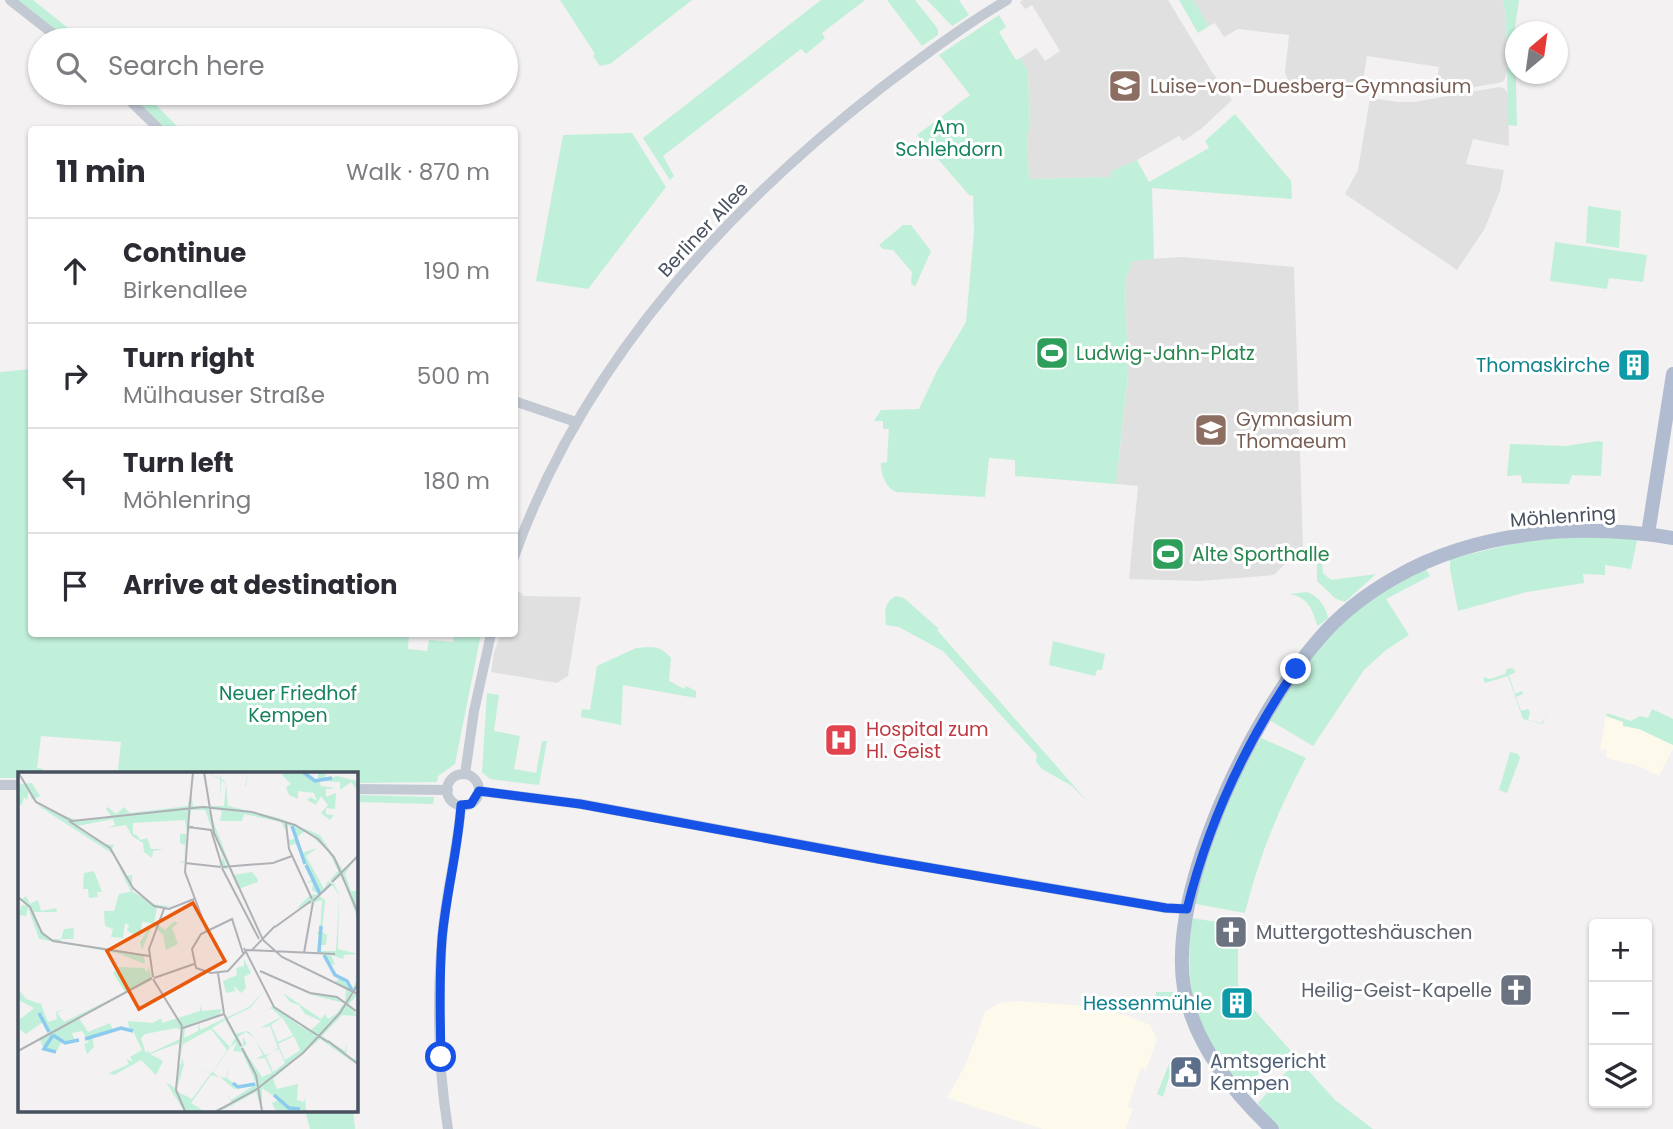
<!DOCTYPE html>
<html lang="en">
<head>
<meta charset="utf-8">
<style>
  body { margin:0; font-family:Poppins,sans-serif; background:#f7f7f7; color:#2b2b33 }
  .controls { position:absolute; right:21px; bottom:21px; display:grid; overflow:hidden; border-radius:7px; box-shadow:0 2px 5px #0004 }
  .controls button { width:63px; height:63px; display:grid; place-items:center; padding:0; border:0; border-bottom:2px solid #e1e1e2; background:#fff; color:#2b2b33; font:35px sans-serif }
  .compass { position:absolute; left:1505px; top:21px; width:63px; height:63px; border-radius:50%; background:#fff; box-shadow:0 2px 5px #0004; rotate:29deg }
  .stop { position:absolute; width:21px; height:21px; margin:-16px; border:5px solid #1752e7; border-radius:50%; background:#fff }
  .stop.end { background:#1752e7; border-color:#fff; box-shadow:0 2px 7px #0008 }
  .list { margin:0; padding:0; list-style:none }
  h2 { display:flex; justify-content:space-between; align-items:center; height:91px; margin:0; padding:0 28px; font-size:30px }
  h2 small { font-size:23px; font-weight:400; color:#7c7c81 }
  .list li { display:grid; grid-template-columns:46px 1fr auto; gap:21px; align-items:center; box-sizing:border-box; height:105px; padding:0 28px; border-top:2px solid #e1e1e2 }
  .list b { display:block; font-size:26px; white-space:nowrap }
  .list p { margin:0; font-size:23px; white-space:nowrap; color:#7c7c81 }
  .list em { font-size:23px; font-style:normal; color:#7c7c81 }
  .icon { flex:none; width:38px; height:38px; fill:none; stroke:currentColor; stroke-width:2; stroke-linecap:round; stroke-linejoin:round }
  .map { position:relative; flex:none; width:1673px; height:1129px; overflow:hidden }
  .search { position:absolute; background:#fff; box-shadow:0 2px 5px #0004; left:28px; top:28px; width:490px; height:77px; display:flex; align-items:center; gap:18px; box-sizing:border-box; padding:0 24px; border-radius:38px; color:#7c7c81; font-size:26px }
  .panel { position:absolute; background:#fff; box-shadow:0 2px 5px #0004; left:28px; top:126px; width:490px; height:511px; border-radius:7px }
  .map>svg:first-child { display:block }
  .commercial { fill:#fdfaec }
  .education { fill:#e1e0e0 }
  .green { fill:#c0f0da }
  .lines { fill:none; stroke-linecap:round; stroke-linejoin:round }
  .minor { stroke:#c2c9d3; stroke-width:10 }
  .major { stroke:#b1bcd0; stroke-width:14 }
  .route { stroke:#1752e7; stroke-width:9 }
  .labels { text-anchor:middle; stroke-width:6; stroke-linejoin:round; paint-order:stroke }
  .education-label { font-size:19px; fill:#785e54; stroke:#fff; text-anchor:start }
  .park-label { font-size:19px; fill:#16835d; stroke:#fff }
  .street-label { font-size:19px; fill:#48515f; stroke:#fff }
  .leisure-label { font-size:19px; fill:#27864d; stroke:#fff; text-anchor:start }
  .culture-label { font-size:19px; fill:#0d838f; stroke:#fff; text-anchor:end }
  .health-label { font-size:19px; fill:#be3a42; stroke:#fff; text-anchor:start }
  .worship-label { font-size:19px; fill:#5b616d; stroke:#fff; text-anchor:start }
  .service-label { font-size:19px; fill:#4e5e75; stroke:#fff; text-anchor:start }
  .inset-river { fill:none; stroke:#8dcbee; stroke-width:3.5 }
  .inset-road { fill:none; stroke:#afb1b7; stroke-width:2 }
  .view { fill:#e8590c; fill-opacity:0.15; stroke:#e8590c; stroke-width:3.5 }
  .inset-edge { fill:none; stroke:#48515f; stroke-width:3.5 }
</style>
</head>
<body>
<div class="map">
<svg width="1673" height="1129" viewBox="0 0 1673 1129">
  <rect width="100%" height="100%" fill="#f3f1f1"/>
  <path class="commercial" d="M1606,716L1623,722V726L1639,729L1673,745V749L1659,776L1636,765L1613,760L1606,757L1607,750L1600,749Z
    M1016,1001L1086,1006L1129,1016L1150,1025L1157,1039L1146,1070L1141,1068L1128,1107L1133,1109L1126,1129H1043L947,1098L966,1064L985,1012L999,1003Z"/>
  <path class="education" d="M1023,0H1168L1210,69L1232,100L1201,129L1183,141L1179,136L1123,168L1110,172L1113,177L1029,179L1027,131L1030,130L1028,71L1020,58L1036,48L1045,61L1060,51L1032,5L1025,9L1020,2Z
    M1193,0H1503L1506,18L1507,72L1504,81L1498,83L1435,94L1439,67L1367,56L1361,92L1304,82L1289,83L1285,72L1289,35L1238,29L1224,37L1215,23L1209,26Z
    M1499,87L1505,89L1508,94L1509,146L1473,139L1466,164L1504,170L1500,191L1484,230L1457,270L1345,194L1358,170L1370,98L1398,102H1414Z
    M1182,257L1294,267L1303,546L1274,575L1201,581L1129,579L1138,486L1116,484L1128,375L1125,281L1133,260Z
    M515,592H520L524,596L581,597L568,676L557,683L491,672L494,652L501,634H514Z"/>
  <path class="green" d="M17,0H33L83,40H68Z
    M560,0H692L610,64L600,66L593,56L595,54Z
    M821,0H865L822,33L825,38L806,54L801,49L663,156L674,176L670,180L643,138Z
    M887,0H915L938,29V35L922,46Z
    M927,0H959L969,15L952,26Z
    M1179,0H1193L1209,26L1198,33Z
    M1503,0H1519L1513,42L1515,43L1517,126L1508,125L1506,18Z
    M999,15L1006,27L999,32L1016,60L1020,58L1028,71L1030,131L1027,132L1029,179L1112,177L1110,172L1137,160L1149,182L1209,148L1205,141L1235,114L1291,181L1292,199L1152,188L1154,259L1133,261L1125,281L1128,374L1116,484L1015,476V460L989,458L985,497L896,492C886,488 880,473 881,463L887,462L889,429H883V421H874L881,410L919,409L937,371L966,322L974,232L973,196L969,195L917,135L970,95L939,55Z
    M128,93H144L180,129H166Z
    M632,133L666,187L588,289L536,281L563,135Z
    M1588,206L1621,211L1619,248L1586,243Z
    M903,225H911L931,251L915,287L911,283L912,272L893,250L883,249L879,245Z
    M1555,242L1647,255L1643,282L1609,278L1607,289L1550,281Z
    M31,369L32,634H409L408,649L427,651L429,640L453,642L454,634H481L455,764L438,776L437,782L355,783V774H113L112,770H118L121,742L41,736L37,768L44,769L40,774H19V778H0V372Z
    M1598,441L1603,442L1601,476L1572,475L1569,484L1522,483L1521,475L1507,476L1510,444L1566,446Z
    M1638,536L1631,569L1605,565V575L1583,574L1584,583L1527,592L1458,611L1450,569V559L1532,539Z
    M1321,556L1323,573L1331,580L1376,574L1345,602L1336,599L1317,581V562Z
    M1426,569L1430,576L1386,599L1409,635L1386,650L1364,670L1313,746L1271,721L1269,719C1299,673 1328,628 1374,597C1390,586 1409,578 1426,569Z
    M1307,592C1318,596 1326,606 1328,618L1318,626C1311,609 1310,598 1289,594Z
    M896,596L904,598L939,629L937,630L1088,802L1072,786L1042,769L1036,762L1037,755L943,651L899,627L886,625C885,612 883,603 896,596Z
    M1053,641L1105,654L1102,670H1097L1095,676L1049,665Z
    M649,647C659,647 664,650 671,658L669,681L684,689L686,686L696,691V698L623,685L621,725L581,717L582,709L590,710L597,666L636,648Z
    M1512,668L1516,672L1509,675L1515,694L1522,691L1523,694L1516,697L1521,711L1528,709L1530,712L1528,720L1542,723L1545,716L1543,724L1523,719L1508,676L1485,683L1483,677L1490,679L1505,674L1507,669Z
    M487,693L499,695L494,731L520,736L514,769L536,773L542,741H547L539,785L490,779L482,772Z
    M1652,709L1673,719V745L1639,729L1623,726V722L1606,716L1607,713L1631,721L1640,716L1648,718Z
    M1261,738L1306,758C1279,807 1258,859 1245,913L1196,904L1194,903L1213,839L1239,777Z
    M1510,752L1518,754L1520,758L1507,793L1499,790Z
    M355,795L434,797L433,804L355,802Z
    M1191,918L1238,925V985L1248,999L1249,1004L1291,1051L1249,1081L1250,1083L1241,1087C1231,1074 1219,1061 1211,1047C1188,1006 1187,963 1191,918Z
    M1156,992H1173L1168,1007L1145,1002L1155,1001Z
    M1171,1059H1179L1177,1066L1173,1065L1163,1097L1157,1094Z
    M1298,1059L1335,1100L1373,1129H1279L1263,1113L1258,1103Z
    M305,1110H353L355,1129H310Z"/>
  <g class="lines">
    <path class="minor" d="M10,0L61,40
      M122,93L160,130
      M514,401L576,422
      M514,557C582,366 723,211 881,88C922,57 963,26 1007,0
      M465,774L474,711L491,634
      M447 790a16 16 0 1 1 32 0a16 16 0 1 1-32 0Z
      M0,785H19
      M355,789L448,790
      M479,791L581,804L879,859L1166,908L1187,909
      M448,1129C438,1068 437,1001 442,940C445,894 458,850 461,805"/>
    <path class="major" d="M1648,534L1673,374
      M1272,1129C1232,1091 1194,1044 1184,988C1167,888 1253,715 1318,640C1339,615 1366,594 1396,577C1478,530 1581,523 1673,538"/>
  </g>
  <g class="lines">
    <path class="route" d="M441,1057C440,1018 439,978 442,939C446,894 458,850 461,805L471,804L479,791L580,804L878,859L1166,908L1187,909C1208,824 1246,742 1296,669"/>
  </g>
  <defs>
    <symbol id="school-square" viewBox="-11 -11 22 22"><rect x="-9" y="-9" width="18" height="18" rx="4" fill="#8d6e63" stroke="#fff"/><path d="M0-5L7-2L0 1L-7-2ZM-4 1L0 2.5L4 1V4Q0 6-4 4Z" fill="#fff"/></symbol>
    <symbol id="stadium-square" viewBox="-11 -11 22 22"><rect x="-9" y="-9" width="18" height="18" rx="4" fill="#2e9e5b" stroke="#fff"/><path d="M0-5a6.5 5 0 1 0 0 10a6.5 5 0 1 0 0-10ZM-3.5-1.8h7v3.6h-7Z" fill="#fff"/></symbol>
    <symbol id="building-square" viewBox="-11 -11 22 22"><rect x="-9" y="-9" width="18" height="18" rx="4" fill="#0f9aa8" stroke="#fff"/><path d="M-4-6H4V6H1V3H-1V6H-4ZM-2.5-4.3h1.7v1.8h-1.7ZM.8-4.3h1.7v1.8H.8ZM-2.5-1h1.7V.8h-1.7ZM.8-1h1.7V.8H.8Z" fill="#fff"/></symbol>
    <symbol id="hospital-square" viewBox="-11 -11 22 22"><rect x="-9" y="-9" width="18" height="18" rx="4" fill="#e0444e" stroke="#fff"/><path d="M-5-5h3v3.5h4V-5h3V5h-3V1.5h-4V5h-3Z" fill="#fff"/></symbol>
    <symbol id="church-square" viewBox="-11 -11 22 22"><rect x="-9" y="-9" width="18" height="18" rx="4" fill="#6b7280" stroke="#fff"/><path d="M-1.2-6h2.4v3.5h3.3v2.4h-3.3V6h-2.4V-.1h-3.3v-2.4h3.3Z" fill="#fff"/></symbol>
    <symbol id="civic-square" viewBox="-11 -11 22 22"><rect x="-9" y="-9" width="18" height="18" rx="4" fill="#5c6f8a" stroke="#fff"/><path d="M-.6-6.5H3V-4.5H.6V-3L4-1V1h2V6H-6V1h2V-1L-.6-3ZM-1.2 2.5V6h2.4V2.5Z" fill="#fff"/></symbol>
  </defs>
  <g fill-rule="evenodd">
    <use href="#school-square" x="1106" y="67" width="38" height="38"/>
    <use href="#stadium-square" x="1033" y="334" width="38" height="38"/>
    <use href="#building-square" x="1615" y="346" width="38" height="38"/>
    <use href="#school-square" x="1192" y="411" width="38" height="38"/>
    <use href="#stadium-square" x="1149" y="535" width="38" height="38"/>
    <use href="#hospital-square" x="822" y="721" width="38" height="38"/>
    <use href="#church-square" x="1212" y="913" width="38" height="38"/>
    <use href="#church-square" x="1497" y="971" width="38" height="38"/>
    <use href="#building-square" x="1218" y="984" width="38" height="38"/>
    <use href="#civic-square" x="1167" y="1053" width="38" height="38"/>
  </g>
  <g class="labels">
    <g class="education-label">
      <text x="1150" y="93">Luise-von-Duesberg-Gymnasium</text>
      <text x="1236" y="426">Gymnasium<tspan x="1236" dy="22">Thomaeum</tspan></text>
    </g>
    <g class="park-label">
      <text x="949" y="134">Am<tspan x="949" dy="22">Schlehdorn</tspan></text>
      <text x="288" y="700">Neuer Friedhof<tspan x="288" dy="22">Kempen</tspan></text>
    </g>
    <g class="street-label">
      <text transform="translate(703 229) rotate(-47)" y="7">Berliner Allee</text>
      <text transform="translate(1563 516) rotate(-4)" y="7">Möhlenring</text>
    </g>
    <g class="leisure-label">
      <text x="1076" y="360">Ludwig-Jahn-Platz</text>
      <text x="1192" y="561">Alte Sporthalle</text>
    </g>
    <g class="culture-label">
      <text x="1610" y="372">Thomaskirche</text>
      <text x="1212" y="1010">Hessenmühle</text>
    </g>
    <g class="health-label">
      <text x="866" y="736">Hospital zum<tspan x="866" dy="22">Hl. Geist</tspan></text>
    </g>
    <g class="worship-label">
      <text x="1256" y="939">Muttergotteshäuschen</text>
      <text x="1492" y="997" text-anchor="end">Heilig-Geist-Kapelle</text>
    </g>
    <g class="service-label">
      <text x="1210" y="1068">Amtsgericht<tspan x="1210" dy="22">Kempen</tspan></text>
    </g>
  </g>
  <g transform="translate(18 772)">
    <rect width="340" height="340" fill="#f3f1f1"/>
    <path d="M187,0L202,6L205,0L203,6L208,11L227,14L230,0L228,14L208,11L210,34L261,46L302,63L325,98L339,83L327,102L333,119H339V146L324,103L315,110L322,124L314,113L301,124L307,128L304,160L309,163L308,173H301V179H318L321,124L320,177L340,182L326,183L325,187L313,183L317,192L311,193L334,218L339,207V218L335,222L339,223L331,232L339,244L324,243L304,264L327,279L329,272L328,283L339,288V293L302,267L255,307L259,317L280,312L279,328L286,330L287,325L288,339H258L254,331L261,328L244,316V339L238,320L207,337L194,339L214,331L208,321L213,328L235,314L216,317L202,305L208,306L212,294L209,306L219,314L238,311L224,280L215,279L219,270L212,275L217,266L207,248L194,256L212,275L195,300L201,305L193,303L173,331L186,339H166L148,310L157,316L164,270L132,282L145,289L138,303L123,288L96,303L91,301L111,292L108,287L115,290L112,285L124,278L115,259L103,256L74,264L76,275L69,282L66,272L71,270L64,259L54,261L57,269L43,271L38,280L26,278L22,267L18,268L30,261L25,250L8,262L0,256V249L16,236L0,228V217L8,227L23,232L30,250L39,247L38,240L47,237L39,241L46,250L107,220L95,201L101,195L126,196L129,200L131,195L134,208L61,246L70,260L92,251L95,258L103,255L111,257L110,249L135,251L143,246L144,251L182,239L183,232L184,239L204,237L200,245L178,250L167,255L166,266L180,259L181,250L182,258L231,235L247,218L232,236L209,247L217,262L230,259L238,267L228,260L220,265L225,274V265L229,272L224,275L244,305L254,301L247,286L238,287L245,283L238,269L247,283L254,281L248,284L255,300L267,291L261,277L254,279L260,276L252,254L242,256L263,245L253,236L247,239L255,234L286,257L280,250L293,258L303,249L287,242L281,233L272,230L265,221L303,247L307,242L310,247L318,242L326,231L290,222L313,223L327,229L328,217L334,219L317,210L322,206L312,196L306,181H299L302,164L298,160H302L304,128L279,136L292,123L301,122L294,118L295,110L288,111L294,108L278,72L272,73L271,68L277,67L275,55L269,53L267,58L263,50L226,42L224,49H202L204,39L190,36L216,103L234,100L239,106L240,110L220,117L200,71L210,98L201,95L205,86L187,38H173L170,56H174L169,59L166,90L165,91L161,90L166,89L167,73L162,71V62H169L167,48L115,51V62L119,63L122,68L129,66L133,77H146L135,79L134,86L126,80L125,71L114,64L108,53L89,56L97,53L95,47L59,54L85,72L96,73L94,77L109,104L114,103V112L109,107L115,120L138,133L154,134L139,136L136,150L147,158L156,149L160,151L154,156L160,172L148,178L145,163L134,153L124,178L122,170L134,151L124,150L122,165L109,159L111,153L107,151L105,166L93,165L95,157L87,154L86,139H96L101,122L113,120L95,82L22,35V34L17,30L13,26L11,19L9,28L6,25L4,33L0,32V12L14,11L22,24L15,28L21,34L58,48L94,45L88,37L90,35L98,42L106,35L112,41L170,34L173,19L175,34H206L208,12L203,8L202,27V7ZM287,59L310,78L320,99L312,108L315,112L310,109L306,117L288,84L299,76L284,81L278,66ZM264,245L275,263L260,270L253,253ZM158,256L164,258V266L132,281L129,277L130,282L127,279L123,266L127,262ZM193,257L209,278L194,301L170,294L193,301L174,327L158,319L166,293L164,286L163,293L161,292L165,272ZM276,264L282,278L267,288L260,272ZM268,0H287L300,9V0H308L307,8L319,4L339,9V18L333,10L322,18V10L301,9L303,14L318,16L308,17V25L318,21L317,37L308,36V42L316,43L312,48L303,41L310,33L303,24L298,33L289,28L293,25L299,29L296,21L280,19V27L271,23L268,15L273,12L264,3ZM76,99L84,120H79L80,125L71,126L70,117H65L66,101ZM8,124L12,132L20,128L23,139L38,136L39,140H16L23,158L33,167H43L46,157L56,156L55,167H43V170L126,184L127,192L99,181L21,167L10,135L8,144L0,143L4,133L8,134L4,127ZM226,187L233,201L226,205L228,216L223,221L216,214L217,219L208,221L205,209L219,203L218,196L226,194Z" fill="#c0f0da" fill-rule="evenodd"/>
    <path class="inset-river" d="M285,0L297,9L314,6M274,54L287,92M288,93L302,122M301,180L303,154M306,183L317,203L329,209L334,218M21,241L31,260M35,263L47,271L61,268M35,263L26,277L38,280M67,267L103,256L115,259M215,311L220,315L237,312M256,323L271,336L282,337"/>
    <path class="inset-road" d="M0,0L18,30L54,49L185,35L234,40L277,53L300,67L316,85L340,141M186,0L196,61L245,168L264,185L340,222M172,29L167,100L189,159M172,31L175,0M51,49L92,76L115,116L136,134L151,137L176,127M268,51L271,77L294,127M175,55H170L193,58L204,94M167,91L203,95M204,95L255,91L274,84M204,96L241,167M314,110L340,84M0,125L12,135L24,161L35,169L131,184M295,129L313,112M257,155L293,129M226,176L256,235L310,270M234,178L257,154M225,181L214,147L183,162L174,177L178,196L193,201L210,199L229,178L317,182M286,181L295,130M242,199L292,221L319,225L338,239M200,201L206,242L223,274M135,205L131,177L146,137M136,206L176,192M135,207L164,254M164,254L158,318L167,339M165,256L206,242M310,269L340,292M224,276L238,303L244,339M0,279L134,206M199,339L239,317L285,281L322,241L340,212"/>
    <path class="view" d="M175,131L207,189L121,237L89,179Z"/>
    <rect width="340" height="340" class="inset-edge"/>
  </g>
</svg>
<div class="controls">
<button>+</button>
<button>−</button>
<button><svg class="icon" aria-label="layers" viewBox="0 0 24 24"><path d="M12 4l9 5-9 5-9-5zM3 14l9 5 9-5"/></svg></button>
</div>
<svg class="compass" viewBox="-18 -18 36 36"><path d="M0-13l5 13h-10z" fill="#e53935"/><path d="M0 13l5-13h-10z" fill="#7c7c81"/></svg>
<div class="stop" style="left:441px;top:1057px"></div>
<div class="stop end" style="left:1296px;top:669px"></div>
<div class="search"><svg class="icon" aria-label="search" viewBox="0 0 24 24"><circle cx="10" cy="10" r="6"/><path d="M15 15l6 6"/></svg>Search here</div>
<section class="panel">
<h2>11 min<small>Walk · 870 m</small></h2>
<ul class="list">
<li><svg class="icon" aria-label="ahead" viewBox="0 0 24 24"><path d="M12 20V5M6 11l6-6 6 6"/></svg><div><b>Continue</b><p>Birkenallee</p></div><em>190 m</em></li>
<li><svg class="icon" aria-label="right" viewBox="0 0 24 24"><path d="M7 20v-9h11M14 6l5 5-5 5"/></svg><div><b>Turn right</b><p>Mülhauser Straße</p></div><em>500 m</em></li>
<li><svg class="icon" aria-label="left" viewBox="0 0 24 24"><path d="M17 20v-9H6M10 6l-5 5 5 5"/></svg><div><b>Turn left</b><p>Möhlenring</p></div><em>180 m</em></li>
<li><svg class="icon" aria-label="arrive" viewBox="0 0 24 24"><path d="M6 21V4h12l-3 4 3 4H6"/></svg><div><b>Arrive at destination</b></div></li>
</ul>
</section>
</div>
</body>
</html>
